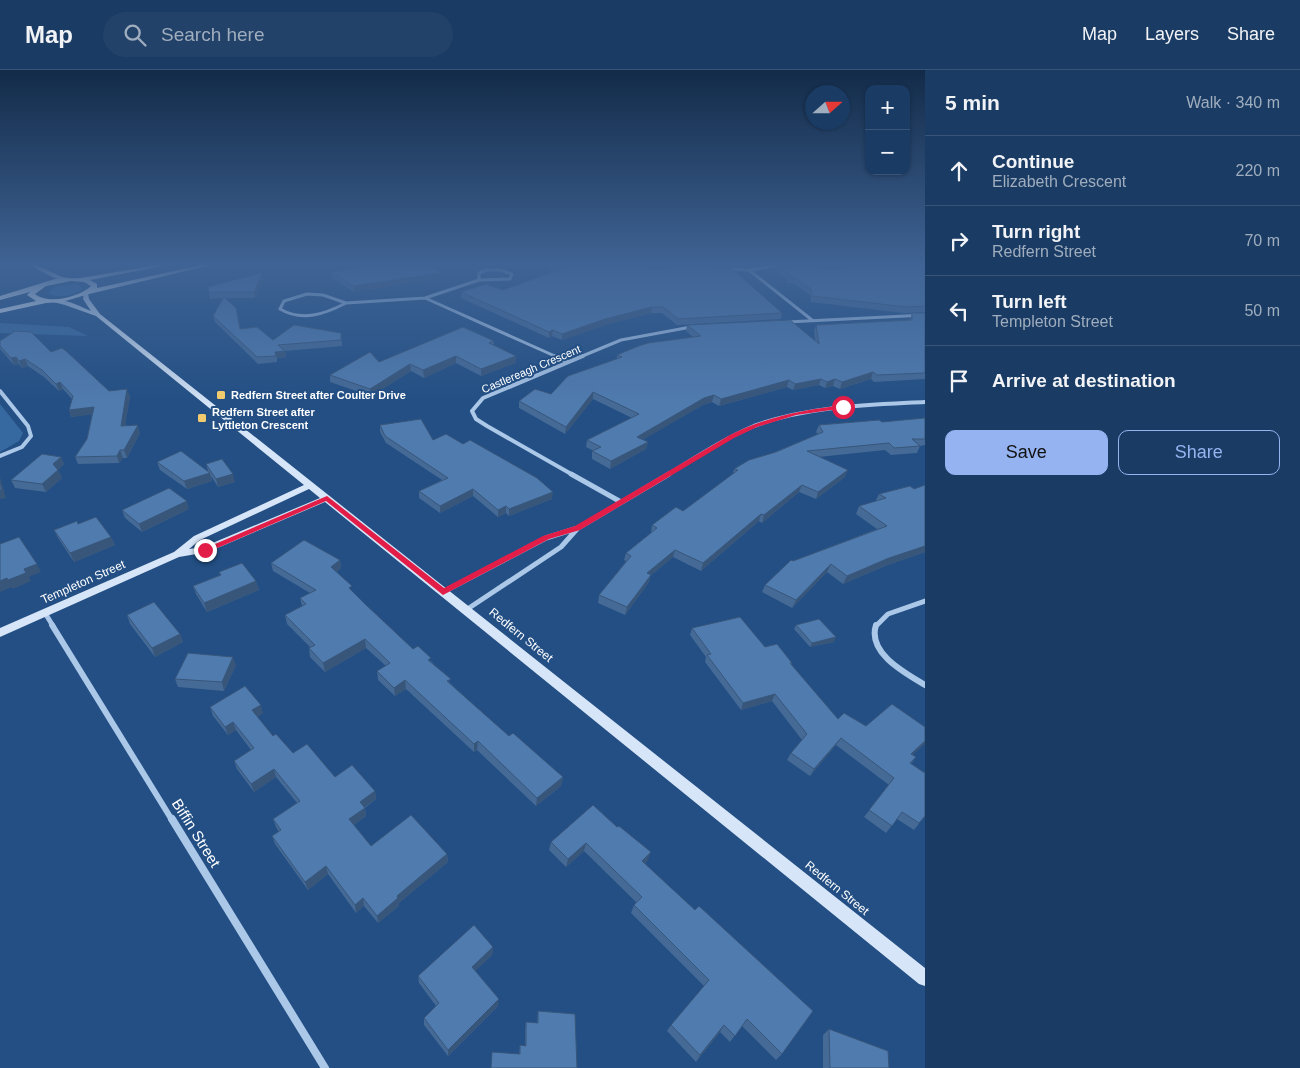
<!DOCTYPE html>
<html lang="en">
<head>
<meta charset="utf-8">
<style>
  body { margin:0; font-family:Helvetica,sans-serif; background:#234269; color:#f1f3f6 }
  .controls { position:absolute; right:15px; top:15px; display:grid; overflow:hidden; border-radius:10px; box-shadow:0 1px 4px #0004 }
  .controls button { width:45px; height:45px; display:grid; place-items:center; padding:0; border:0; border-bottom:1px solid #385578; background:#1a3b63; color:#f1f3f6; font:25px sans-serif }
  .compass { position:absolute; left:805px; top:15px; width:45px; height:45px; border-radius:50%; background:#1a3b63; box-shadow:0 1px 4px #0004; rotate:69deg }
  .stop { position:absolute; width:15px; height:15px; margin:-11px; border:4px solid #e11d48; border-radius:50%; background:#fff }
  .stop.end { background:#e11d48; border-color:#fff; box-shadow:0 1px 5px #0008 }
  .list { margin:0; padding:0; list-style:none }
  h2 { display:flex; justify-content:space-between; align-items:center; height:65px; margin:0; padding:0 20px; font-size:21px }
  h2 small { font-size:16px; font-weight:400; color:#9fadbe }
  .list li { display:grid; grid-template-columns:32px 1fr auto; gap:15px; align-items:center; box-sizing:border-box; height:70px; padding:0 20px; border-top:1px solid #385578 }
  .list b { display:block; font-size:19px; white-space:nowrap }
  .list p { margin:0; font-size:16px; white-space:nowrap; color:#9fadbe }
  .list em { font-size:16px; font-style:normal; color:#9fadbe }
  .actions { display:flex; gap:10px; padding:15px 20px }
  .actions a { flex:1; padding:11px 0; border:1px solid #95b2f1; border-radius:10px; text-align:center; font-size:18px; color:#95b2f1 }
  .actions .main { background:#95b2f1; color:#111 }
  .icon { flex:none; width:28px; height:28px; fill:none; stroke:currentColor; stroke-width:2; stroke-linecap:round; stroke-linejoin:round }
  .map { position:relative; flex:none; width:925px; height:998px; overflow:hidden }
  header { display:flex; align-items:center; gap:30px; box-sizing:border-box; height:70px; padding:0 25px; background:#1a3b63; border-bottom:1px solid #385578 }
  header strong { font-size:24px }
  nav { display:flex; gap:28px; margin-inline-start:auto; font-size:18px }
  .search { width:350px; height:45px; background:#234269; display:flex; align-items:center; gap:12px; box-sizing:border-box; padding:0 18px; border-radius:28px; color:#9fadbe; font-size:19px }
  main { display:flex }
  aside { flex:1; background:#1a3b63 }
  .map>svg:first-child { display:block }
  .green { fill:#3769a1 }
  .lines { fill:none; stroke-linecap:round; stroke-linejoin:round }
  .street-far4 { stroke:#acc8e8; stroke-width:3 }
  .street-far3 { stroke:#acc8e8; stroke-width:4 }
  .street-far2 { stroke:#acc8e8; stroke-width:5 }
  .street-far1 { stroke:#acc8e8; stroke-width:6 }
  .street { stroke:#acc8e8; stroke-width:8 }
  .secondary { fill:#d6e5f7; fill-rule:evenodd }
  .primary { fill:#eef5fe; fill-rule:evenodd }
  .wall { fill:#456a96 }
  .shaded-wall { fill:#38567a }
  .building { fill:#507bae; stroke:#38567a }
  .route { fill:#e11d48 }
  .poi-dot { fill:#f3cb6f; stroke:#234f84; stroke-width:2 }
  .labels { text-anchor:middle; stroke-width:4; stroke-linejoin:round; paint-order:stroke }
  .far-street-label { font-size:11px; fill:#fff; stroke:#234f84 }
  .far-poi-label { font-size:11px; font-weight:bold; fill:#fff; stroke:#234f84; text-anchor:start }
  .street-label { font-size:12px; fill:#fff; stroke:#234f84 }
  .near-street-label { font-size:15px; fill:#fff; stroke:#234f84 }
</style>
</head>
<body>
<header>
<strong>Map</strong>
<div class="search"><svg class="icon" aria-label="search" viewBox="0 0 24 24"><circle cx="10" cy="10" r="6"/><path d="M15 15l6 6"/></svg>Search here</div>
<nav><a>Map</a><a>Layers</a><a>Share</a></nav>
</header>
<main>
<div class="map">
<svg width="925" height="998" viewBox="0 0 925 998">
  <rect width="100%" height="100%" fill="#234f84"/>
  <path class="green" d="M76,214L83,218C76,226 57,229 48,223L55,217Z
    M0,253L69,257L88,266L0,263Z
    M0,334L23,363L19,371L0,382Z"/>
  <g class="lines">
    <path class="street-far4" d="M781,195L749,200L812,250
      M728,199L749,200
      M487,200H500L512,204L510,209L479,210V203Z
      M479,210L425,228L557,287
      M307,224L323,225L346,233C325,244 302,252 280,239L284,231Z
      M346,233L425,228
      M787,252L925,245
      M580,287L621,270L691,257"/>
    <path class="street-far3" d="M554,286L568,292
      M0,321L28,356L31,366L22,377L0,386
      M573,405L487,356L476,349L472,341L483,328L583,286
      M667,405C695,388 723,369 754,356C808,336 868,335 925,332"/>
    <path class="street-far2" d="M571,404L621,432
      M443,522L546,468L578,458L669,404
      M466,540L561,477L577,459
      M45,543L53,556
      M876,556L888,544L925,531"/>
    <path class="street-far1" d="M52,555L172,750
      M876,555C867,583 905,603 925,615"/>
    <path class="street" d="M172,749L325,998"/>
    <path class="secondary" d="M31,195H37L62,207L74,209C62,214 41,202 31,195Z
      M84,223H88L89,229L100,244L925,898V916L919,914L325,432L208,482L179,487L0,567V558L174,482L194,466L304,415L96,246L65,235L49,231C61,226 80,236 91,241L83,229ZM309,419L320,428L203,477L189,479L200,470Z"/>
    <path class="primary" d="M156,195H168L90,210L97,214V218L201,195H211L89,224L62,232L46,233L0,243V239L36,231L27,225L30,222L0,230V226L55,209L81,208ZM71,211L84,212L91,216C79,227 49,235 35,224L46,216Z"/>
  </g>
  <path class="wall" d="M362,195H430L442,208L354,222L332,208L331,202L363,196Z
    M548,195H643L653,200L782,243L781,249L677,255L662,243H651L605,255L562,270L552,266L549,268L461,228V222L503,220L556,201L547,200Z
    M645,195H670L653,198Z
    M775,195H820L827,200L925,195V242L904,243L811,232L810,225L794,214L787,213V209L774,200Z
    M264,208L255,228H225L241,259L273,270L341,263L342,276L285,281L286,287L277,288V292L258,294L215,252L213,246L223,228L210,229L208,217Z
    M912,243H925V309L874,312L871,309L840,319L833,316L825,318L819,315L793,320L787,317L719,336L712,332L703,335L643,369L648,372L646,379L610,399L592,389V381H594L586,377L587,370L632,348L593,329L565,364L519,338V331L551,324L617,289V285L693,267L686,261L687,255L815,271L814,261L816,255L910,250Z
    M0,271L51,282L109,321L130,326L125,356L140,363L127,388H123L119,393L78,394L75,387L87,369L92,344L71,347L69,340L72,329L63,319L59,321L44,307L28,296L22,298L19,294L14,295L0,279Z
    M494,271V275L516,286L515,293L481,306L456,293L424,308L411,301L371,326L330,312V305L379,292Z
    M925,348V375L920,376L917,383L891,385L885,380L819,387L845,407L816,429L799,422L762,453L759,451L701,501L673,487L650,506L649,512L625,545L598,533L599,525L626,491L624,490L626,483L651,463L652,455L683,441L733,404L734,399L818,364L816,362L819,355L882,352Z
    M380,355L433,370L552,429L509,446L506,443L498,447L473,426L440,443L419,428V421L442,410L386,373L380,362Z
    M61,387L64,394L58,400L62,408L46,422L15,418L11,410Z
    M157,392L208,401L206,394L235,412L218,417L211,406L212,411L187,419L160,400Z
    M925,415V482L885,496L843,514L827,502L792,538L762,522L765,515L793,491L877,459L856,444L859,436L875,432L879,424L914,419Z
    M189,439L142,462L125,448L122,440Z
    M78,454L111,467L115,475L74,492L58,468L54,460Z
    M340,490L341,498L336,502L353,522L365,534L413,579L432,592L451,614L475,636L509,666L563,707L561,716L536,736L477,680L474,682L406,619L395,626L378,610L377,601L386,596L366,578L325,602L310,587L309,578L310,577L287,554L285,545L302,536L300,528L310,523L273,501L271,493Z
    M219,502L256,511L259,520L207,542L196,524L193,516L220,505Z
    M127,545L180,564L183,572L155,587L130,554Z
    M796,555L834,572L810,577L794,559Z
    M692,558L765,577L792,593L791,595L838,649L916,687L911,694L925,746L914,760L897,749L886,763L864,747L889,715L836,675L810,706L787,690L791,683L802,670L772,631L741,640L705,592L706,587L690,565Z
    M236,595L224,621L178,617L175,609Z
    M210,637L263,643L257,647L273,666L293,683L335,707L375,721L376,729L365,738L366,746L354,755L371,776L447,784L448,792L399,833V836L378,853L364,836L356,843L328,804L308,820L275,774L272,766L279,762L276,757L273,749L297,733L276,707L254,722L237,699L234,691L251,680L236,660L228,665L213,646Z
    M593,735L648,790L645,793L782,984L776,990L742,956L730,972L720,962L696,992L667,961L671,955L704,916L631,843L634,835L636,832L584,781L566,797L549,780L551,772Z
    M493,877L492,885L475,901L498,936L448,986L424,955V948L436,936L419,913L418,906Z
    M538,941L577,998L519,984L520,975L525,976V959L526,952L537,953Z
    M829,959L889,998H823V965Z"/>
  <path class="shaded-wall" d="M653,195H670L653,198Z
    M263,202L264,208L255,228L254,222Z
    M442,203V208L354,222V216Z
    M652,237L651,243L605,255L562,270V264L605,249Z
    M553,260L552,266L549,268V262Z
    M285,281L286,287L277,288L275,282Z
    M456,286V293L424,308L423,300Z
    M516,286L515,293L481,306V299Z
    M16,287L19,294L14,295L11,288Z
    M25,289L28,296L22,298L19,291Z
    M410,294L411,301L371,326L370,319Z
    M873,302L871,309L840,319L842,312Z
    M821,309L819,315L793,320L795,314Z
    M835,309L833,316L825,318L827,312Z
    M789,310L787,317L719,336L721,329Z
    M60,312L63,319L59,321L56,314Z
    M127,319L130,326L124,363L121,356Z
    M593,322V329L565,364L566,357Z
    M714,325L712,332L703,335L636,374L637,367L704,328Z
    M94,337L97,344L71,347L69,340Z
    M138,355L140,363L127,388L124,380Z
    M648,372L646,379L610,399L611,391Z
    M120,380L123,388L119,393L117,386Z
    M61,387L64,394L57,402L53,394Z
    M58,400L62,408L46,422L42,414Z
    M848,400L845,407L816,429L818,422Z
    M210,403L212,411L187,419L184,411Z
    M233,404L235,412L218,417L216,409Z
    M0,407L6,428L0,429Z
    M802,415L799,422L762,453L764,445Z
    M473,419V426L440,443V436Z
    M553,422L552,429L509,446V439Z
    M187,431L189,439L142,462L139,454Z
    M506,436V443L498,447V440Z
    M761,444L759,451L701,501L703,493Z
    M111,467L115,475L74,492L70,483Z
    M925,476V482L885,496L843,514L847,506L889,488Z
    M675,480L673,487L650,506L649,512L625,545L627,537L647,503Z
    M340,490L341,498L332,505L331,497Z
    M37,494L41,502L29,507L31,511L13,519L8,510L24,499Z
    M831,494L827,502L792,538L796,530Z
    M7,508L12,517L0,522V511Z
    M256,511L259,520L207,542L204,533Z
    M180,564L183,572L155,587L152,578Z
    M836,567L834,572L810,577L812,573Z
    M365,569L366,578L325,602L323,593Z
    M233,587L236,595L224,621L222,612Z
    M405,610L406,619L395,626L394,618Z
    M775,624L772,631L741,640L743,633Z
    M261,635L263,643L255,649L252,640Z
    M233,652L236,660L228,665L225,657Z
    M841,668L836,675L810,706L814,699Z
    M478,671L477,680L474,682V674Z
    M925,671V674L906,691L911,684Z
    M274,699L276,707L254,722L251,714Z
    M563,707L561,716L536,736L537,728Z
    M375,721L376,729L361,740L360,732Z
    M365,738L366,746L351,757L349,749Z
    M586,773L584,781L566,797L568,789Z
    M651,782L648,790L640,799L642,791Z
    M447,784L448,792L399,833V836L378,853L377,846L397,826Z
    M326,796L328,804L308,820L305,812Z
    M363,828L364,836L356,843L355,835Z
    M493,877L492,885L472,904V897Z
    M499,929L498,936L448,986V980Z
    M724,955L720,962L696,992L700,985Z"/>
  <path class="building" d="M365,195H430L442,203L354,216L331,202Z
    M550,195H643L653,200L677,195H699L730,197L782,243L678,249L663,237H652L605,249L562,264L553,260L549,262L461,222L486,214L503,220L566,197Z
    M776,195H820L827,200L854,195H925V236L906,237L812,226L811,219L795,208L789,207V204Z
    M263,202L254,222H209L208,217Z
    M224,227L236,238L240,259L257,257L273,270L294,255L341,263V270L278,275L285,281L275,282L276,286L257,287L213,246Z
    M912,243H925V303L877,305L873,302L842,312L835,309L827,312L821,309L795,314L789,310L721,329L714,325L704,328L637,367L648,372L611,391L592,381L601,377L587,370L639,344L593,322L566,357L519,331L535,319L551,324L568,306L622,287L617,285L636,277L648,273L701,266L687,255L790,250L819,274L816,255L912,250Z
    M463,257L494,271L489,273L516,286L481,299L456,286L423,300L410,294L370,319L330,305L370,282L379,292Z
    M15,261L31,262L51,282L62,278L66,281L109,321L127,319L121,356L138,355L124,380H120L117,386L75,387L87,369L94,337L69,340L73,326L60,312L56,314L42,300L25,289L19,291L16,287L11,288L0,276V271Z
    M925,348V369H912L920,376L894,378L889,373L807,381L848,400L818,422L802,415L764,445L761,444L703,493L675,480L647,503L651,505L627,537L599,525L631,486L626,483L657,458L652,455L676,437L683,441L738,400L734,399L749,390L776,382L823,362L819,355L879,350L882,352Z
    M421,349L433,370L446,364L463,374L470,370L537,408L553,422L509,439L506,436L498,440L473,419L440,436L419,421L448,408L385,366L380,355Z
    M181,381L210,403L184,411L157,392Z
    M42,384L61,387L53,394L58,400L42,414L11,410Z
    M222,389L233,404L216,409L206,394Z
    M0,412L2,420H0Z
    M925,415V476L889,488L847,506L831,494L796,530L765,515L791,490L793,491L887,456L859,436L886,428L879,424L910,416L914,419Z
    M169,418L187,431L139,454L122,440Z
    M96,447L111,467L70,483L54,460L77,451L78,454Z
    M19,467L37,494L24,499L26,503L8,510L7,508L0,511V474Z
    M304,470L340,490L331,497L352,516L349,518L365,534L413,579L418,576L431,588L428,590L451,609L447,611L475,636L509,666L513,663L563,707L537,728L478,671L474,674L405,610L394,618L377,601L390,593L365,569L323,593L309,578L315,575L285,545L306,534L300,528L316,520L271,493Z
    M242,493L256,511L204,533L193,516L221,505L219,502Z
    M154,532L180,564L152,578L127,545Z
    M740,547L765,577L777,574L792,593H790L838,649L844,643L866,656L892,634L925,657V671L911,684L916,687L910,693L925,703V746L919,753L902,742L892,756L869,740L894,708L841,668L814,699L791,683L807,664L775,624L743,633L707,585L711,584L692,558Z
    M819,549L836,567L812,573L796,555Z
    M188,583L233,587L222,612L175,609Z
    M245,616L261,635L252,640L273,666L276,664L293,683L307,674L335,707L352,695L375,721L360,732L365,738L349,749L371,776L411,745L447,784L397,826L398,828L377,846L363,828L355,835L326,796L305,812L272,766L281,760L273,749L300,731L274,699L251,714L234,691L254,678L233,652L225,657L210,637Z
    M593,735L617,757L619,756L651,782L642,791L695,840L699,836L813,941L782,984L747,949L735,966L724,955L700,985L671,955L709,910L634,835L642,827L586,773L568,789L551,772Z
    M474,855L493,877L472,897L499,929L448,980L424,948L439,933L418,906Z
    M538,941L575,944L577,998H491L492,982L520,984V975L526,976V952L538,953Z
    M829,959L888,981L889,998H830Z"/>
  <linearGradient id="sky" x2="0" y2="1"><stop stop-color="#132b49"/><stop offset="0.58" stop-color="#3f6394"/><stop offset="1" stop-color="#3f6394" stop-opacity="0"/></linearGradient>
  <rect width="925" height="334" fill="url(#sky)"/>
  <path class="route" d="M843,335L845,338L796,345L757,357L734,368L580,460L549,469L443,525L326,431L208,482L201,480L327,426L444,518L543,466L575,456L730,365C766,347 803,340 843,335Z"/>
  <g class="poi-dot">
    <rect x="216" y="320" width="10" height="10" rx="2.5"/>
    <rect x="197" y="343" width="10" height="10" rx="2.5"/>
  </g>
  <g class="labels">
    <g class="far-street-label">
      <text transform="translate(531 299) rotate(-23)" y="4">Castlereagh Crescent</text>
    </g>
    <g class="far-poi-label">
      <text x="231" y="329">Redfern Street after Coulter Drive</text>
      <text x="212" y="346">Redfern Street after<tspan x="212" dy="13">Lyttleton Crescent</tspan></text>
    </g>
    <g class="street-label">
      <text transform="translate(83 512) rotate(-24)" y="4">Templeton Street</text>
      <text transform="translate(521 565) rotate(39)" y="4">Redfern Street</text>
      <text transform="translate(837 818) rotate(39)" y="4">Redfern Street</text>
    </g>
    <g class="near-street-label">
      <text transform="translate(196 763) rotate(58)" y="5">Biffin Street</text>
    </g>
  </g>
</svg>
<div class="controls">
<button>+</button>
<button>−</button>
</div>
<svg class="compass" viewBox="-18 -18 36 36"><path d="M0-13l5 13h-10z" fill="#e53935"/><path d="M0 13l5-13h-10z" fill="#9fadbe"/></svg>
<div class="stop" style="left:843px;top:337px"></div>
<div class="stop end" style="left:205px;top:480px"></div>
</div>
<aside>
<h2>5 min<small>Walk · 340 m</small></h2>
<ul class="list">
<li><svg class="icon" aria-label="ahead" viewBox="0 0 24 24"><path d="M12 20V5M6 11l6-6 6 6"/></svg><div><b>Continue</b><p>Elizabeth Crescent</p></div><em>220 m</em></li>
<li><svg class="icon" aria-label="right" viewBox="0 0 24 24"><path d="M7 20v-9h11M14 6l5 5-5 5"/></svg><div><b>Turn right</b><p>Redfern Street</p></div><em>70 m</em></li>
<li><svg class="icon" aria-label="left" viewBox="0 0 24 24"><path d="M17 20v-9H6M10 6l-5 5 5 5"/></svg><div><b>Turn left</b><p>Templeton Street</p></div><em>50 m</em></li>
<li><svg class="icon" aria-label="arrive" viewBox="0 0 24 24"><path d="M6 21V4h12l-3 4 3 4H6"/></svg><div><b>Arrive at destination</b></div></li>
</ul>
<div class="actions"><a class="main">Save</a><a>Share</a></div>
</aside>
</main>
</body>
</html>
